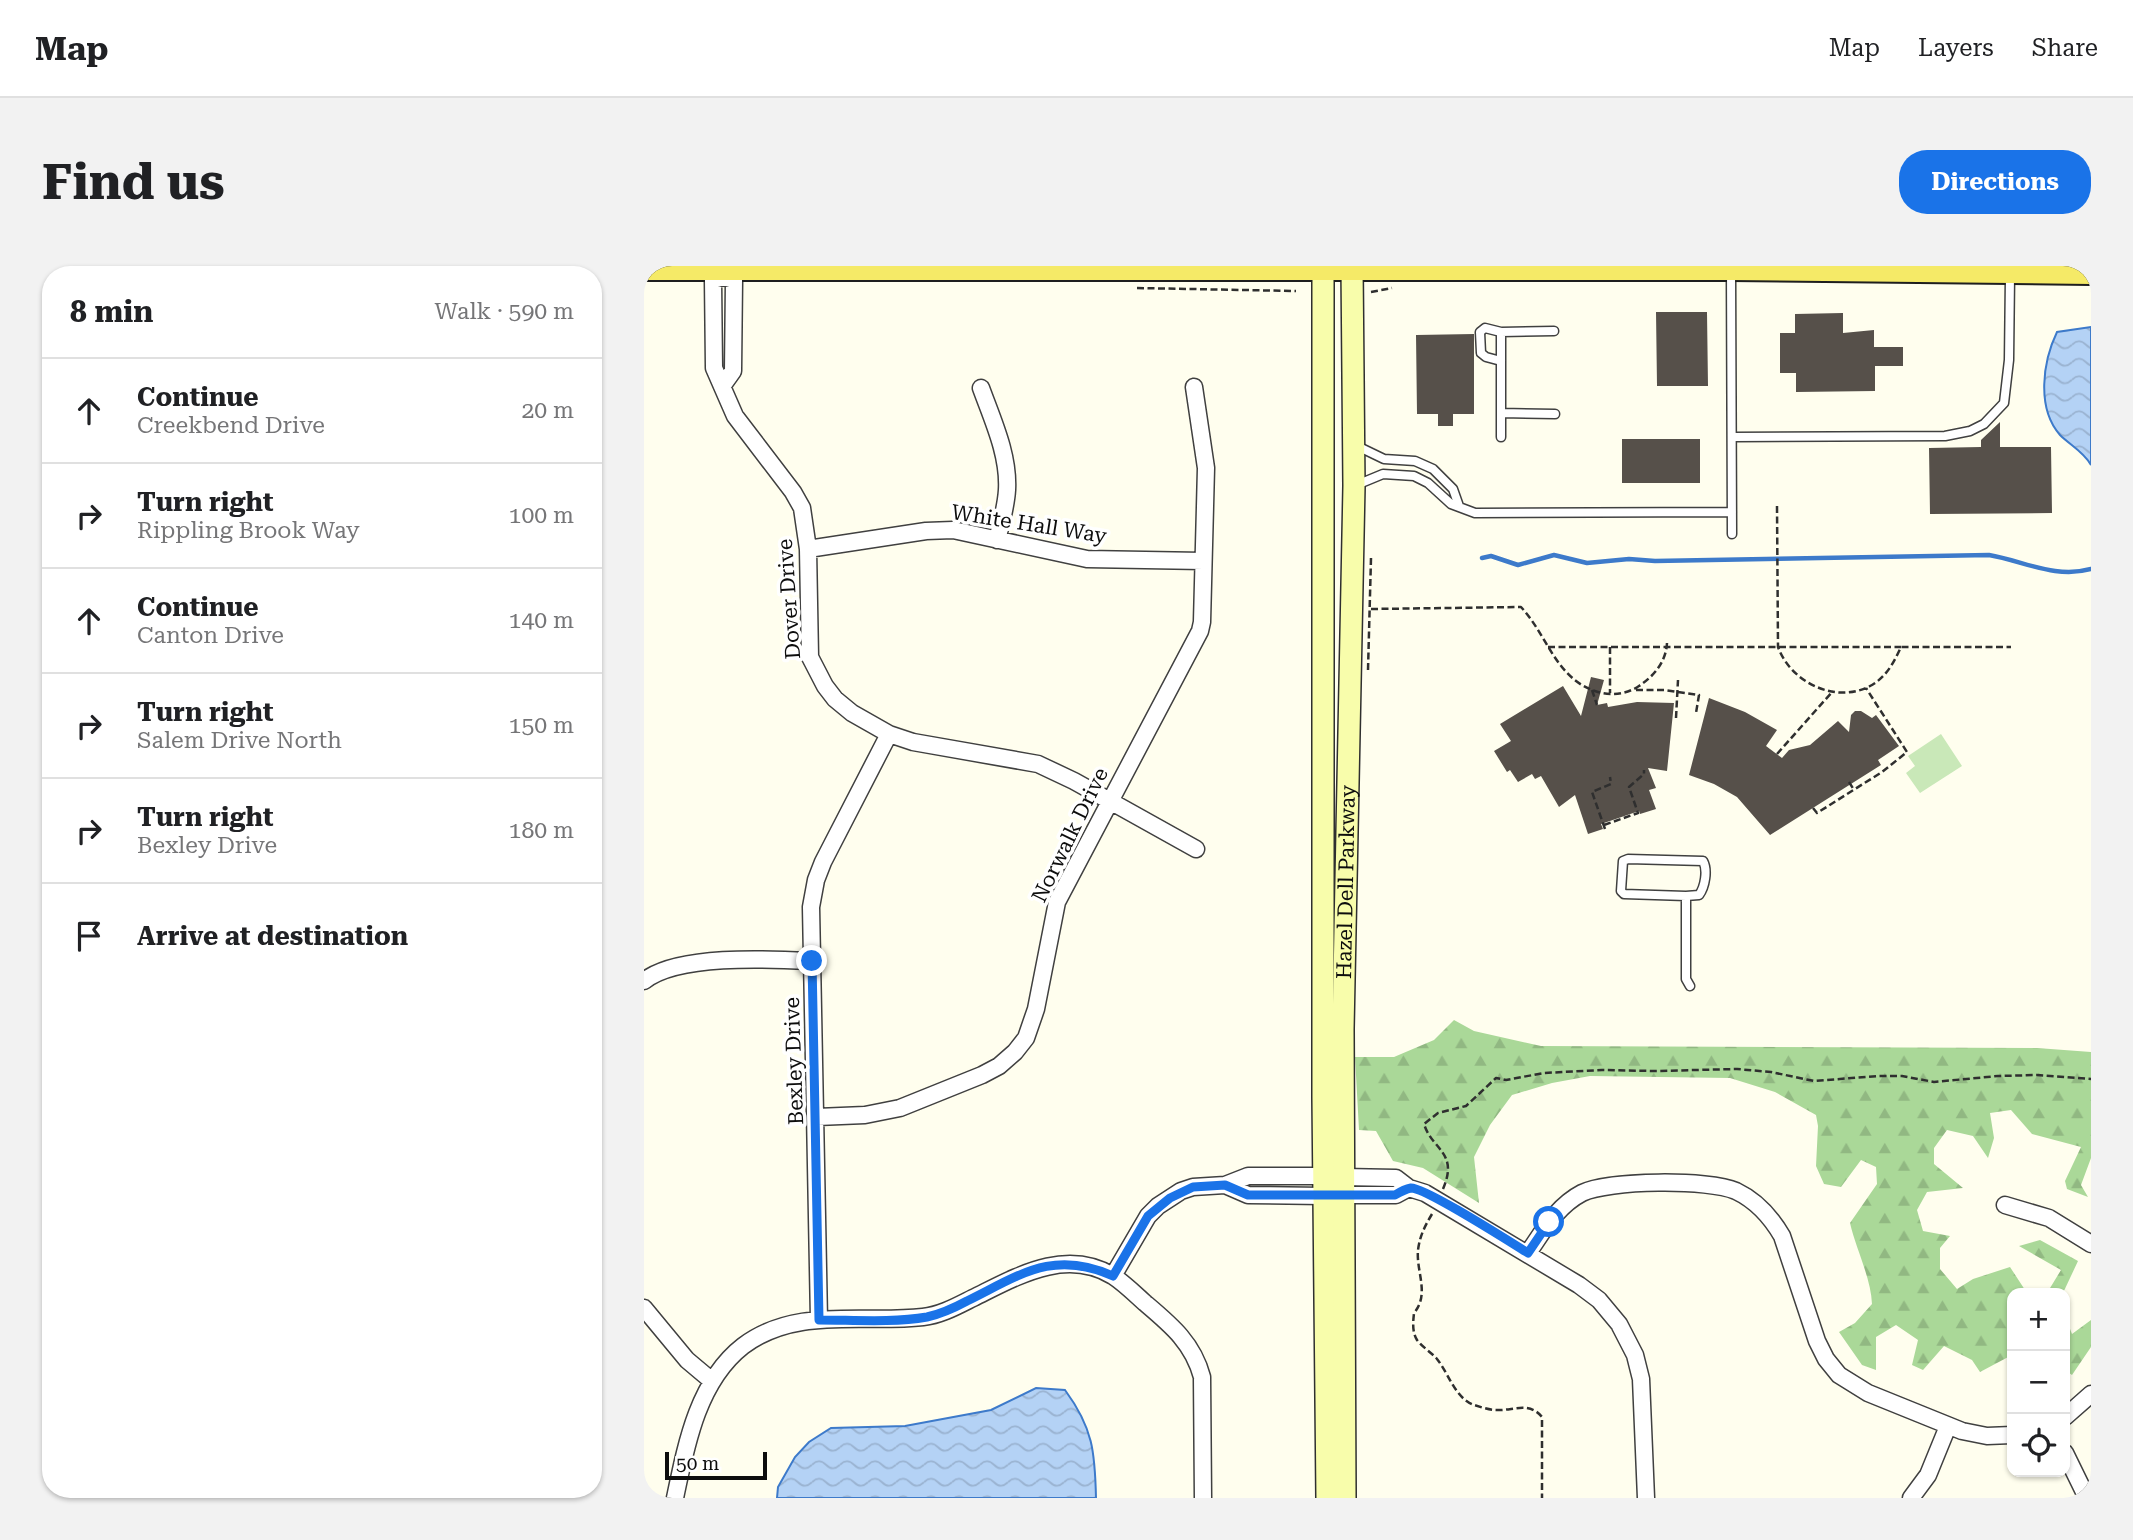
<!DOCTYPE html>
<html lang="en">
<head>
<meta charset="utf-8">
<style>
  body { margin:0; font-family:"Roboto Serif",serif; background:#f2f2f2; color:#202124 }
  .controls { position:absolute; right:21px; bottom:21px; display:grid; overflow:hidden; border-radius:14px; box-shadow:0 2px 5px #0004 }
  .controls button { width:63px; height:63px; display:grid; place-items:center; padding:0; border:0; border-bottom:2px solid #e0e0e0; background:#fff; color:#202124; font:35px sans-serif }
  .scale { position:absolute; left:21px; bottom:18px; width:102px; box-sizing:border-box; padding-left:7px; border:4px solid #0d0d0d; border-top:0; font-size:19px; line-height:24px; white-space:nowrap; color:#0d0d0d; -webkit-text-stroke:5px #fff; paint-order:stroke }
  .stop { position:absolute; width:21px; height:21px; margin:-16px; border:5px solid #1a73e8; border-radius:50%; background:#fff }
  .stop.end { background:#1a73e8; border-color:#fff; box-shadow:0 2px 7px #0008 }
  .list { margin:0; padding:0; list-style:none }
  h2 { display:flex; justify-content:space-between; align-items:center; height:91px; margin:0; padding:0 28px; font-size:30px }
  h2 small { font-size:23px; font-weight:400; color:#757577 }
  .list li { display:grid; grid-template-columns:46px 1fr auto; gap:21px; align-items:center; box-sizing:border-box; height:105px; padding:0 28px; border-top:2px solid #e0e0e0 }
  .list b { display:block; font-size:26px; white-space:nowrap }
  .list p { margin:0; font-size:23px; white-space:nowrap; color:#757577 }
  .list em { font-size:23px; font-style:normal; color:#757577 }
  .icon { flex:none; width:38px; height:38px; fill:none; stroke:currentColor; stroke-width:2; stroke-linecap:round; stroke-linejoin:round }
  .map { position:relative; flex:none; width:1447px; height:1232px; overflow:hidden; border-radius:28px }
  header { display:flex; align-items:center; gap:42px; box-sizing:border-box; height:98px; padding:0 35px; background:#fff; border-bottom:2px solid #e0e0e0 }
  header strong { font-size:33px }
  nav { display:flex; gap:38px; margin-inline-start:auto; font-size:24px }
  .intro { display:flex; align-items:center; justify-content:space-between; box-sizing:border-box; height:168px; padding:0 42px }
  h1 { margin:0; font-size:49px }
  .button { padding:18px 32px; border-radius:28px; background:#1a73e8; color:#fff; font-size:24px; font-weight:700 }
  main { display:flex; gap:42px; padding:0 42px }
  aside { flex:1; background:#fff; border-radius:28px; box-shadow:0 2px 5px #0004 }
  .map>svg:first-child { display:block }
  .forest { fill:url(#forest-firs) }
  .park { fill:#c9e8b8 }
  .water { fill:url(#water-waves); stroke:#3d7aca; stroke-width:2 }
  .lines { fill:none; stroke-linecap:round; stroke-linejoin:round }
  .stream { stroke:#3d7aca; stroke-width:4.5 }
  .building { fill:#56504a }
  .service-casing { stroke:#404040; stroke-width:11 }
  .minor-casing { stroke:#404040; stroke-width:19 }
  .secondary-casing { stroke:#2f2f2f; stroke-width:24 }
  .primary-casing { stroke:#1e1e1e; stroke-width:28 }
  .path { stroke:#2f2f2f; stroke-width:2.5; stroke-dasharray:7 3.5; stroke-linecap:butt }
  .service { stroke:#fff; stroke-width:8 }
  .minor { stroke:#fff; stroke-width:16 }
  .secondary { stroke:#f8fdab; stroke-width:21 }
  .primary { stroke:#f5ea67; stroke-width:24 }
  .route { stroke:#1a73e8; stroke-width:9 }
  .labels { text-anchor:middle; stroke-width:7; stroke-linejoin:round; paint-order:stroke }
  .street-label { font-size:21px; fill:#0d0d0d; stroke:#fff }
</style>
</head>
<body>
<header>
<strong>Map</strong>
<nav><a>Map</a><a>Layers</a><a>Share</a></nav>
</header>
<div class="intro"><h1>Find us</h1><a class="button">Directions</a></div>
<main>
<aside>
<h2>8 min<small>Walk · 590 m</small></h2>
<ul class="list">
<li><svg class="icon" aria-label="ahead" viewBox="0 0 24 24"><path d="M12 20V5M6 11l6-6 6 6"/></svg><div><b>Continue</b><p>Creekbend Drive</p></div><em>20 m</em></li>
<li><svg class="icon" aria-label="right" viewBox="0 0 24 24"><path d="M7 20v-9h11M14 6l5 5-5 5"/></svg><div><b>Turn right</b><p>Rippling Brook Way</p></div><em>100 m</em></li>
<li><svg class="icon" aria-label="ahead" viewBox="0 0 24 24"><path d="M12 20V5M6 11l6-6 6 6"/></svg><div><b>Continue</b><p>Canton Drive</p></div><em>140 m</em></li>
<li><svg class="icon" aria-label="right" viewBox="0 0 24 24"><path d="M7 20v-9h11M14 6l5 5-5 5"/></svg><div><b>Turn right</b><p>Salem Drive North</p></div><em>150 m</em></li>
<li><svg class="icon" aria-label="right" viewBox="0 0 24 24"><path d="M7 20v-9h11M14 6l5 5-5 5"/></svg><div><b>Turn right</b><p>Bexley Drive</p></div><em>180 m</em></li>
<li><svg class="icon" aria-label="arrive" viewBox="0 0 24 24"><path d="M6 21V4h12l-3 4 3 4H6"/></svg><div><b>Arrive at destination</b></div></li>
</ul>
</aside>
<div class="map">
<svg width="1447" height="1232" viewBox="0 0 1447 1232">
  <defs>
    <pattern id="forest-firs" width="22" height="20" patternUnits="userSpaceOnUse" patternTransform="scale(1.75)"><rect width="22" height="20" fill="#aad898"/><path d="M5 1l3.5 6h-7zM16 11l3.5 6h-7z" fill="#91b882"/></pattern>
    <pattern id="water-waves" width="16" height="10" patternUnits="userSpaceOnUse" patternTransform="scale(1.75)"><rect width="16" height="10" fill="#b4d2f5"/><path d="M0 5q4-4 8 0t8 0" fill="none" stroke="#9ab3d1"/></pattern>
  </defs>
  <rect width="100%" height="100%" fill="#fffeee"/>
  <path class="forest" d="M810,754L830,765L897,780L1393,782L1447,786V892L1437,919L1444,931L1423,923L1421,915L1437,881L1388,868L1367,844L1346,847L1350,872L1344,892L1329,870L1303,864L1290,882V898L1319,922L1283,926L1273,944L1279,965L1306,970L1296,982V1003L1313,1023L1329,1013L1366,1001L1383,1027H1368V1089L1336,1106L1328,1094L1300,1080L1279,1104L1268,1099L1274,1074L1252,1059L1232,1071V1104L1218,1099L1195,1066L1211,1057L1228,1038C1227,1012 1212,983 1206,957L1233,918L1232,901L1217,894L1197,921L1180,918L1172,900L1174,860L1172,849L1131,826L1086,812L946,810L908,817L868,829L846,859L830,891L835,937L779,902L749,895L732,865L715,864L711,791H750L790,774Z
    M1396,974L1434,995L1419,1027H1403L1417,1004L1375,980Z
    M1421,1050L1428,1068L1447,1054V1081L1428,1109L1421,1104Z"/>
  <path class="park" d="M1297,468L1318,500L1276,527L1262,507L1271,500L1264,490Z"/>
  <path class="water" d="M1447,61V199C1440,186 1426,179 1416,169C1392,142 1399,95 1413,66Z
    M392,1122L421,1124C449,1162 451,1186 452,1232H133L134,1221L151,1191L165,1176L187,1162L261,1160L347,1144Z"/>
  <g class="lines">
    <path class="stream" d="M838,292L847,290L874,299L910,289L943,297L985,293L1011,295L1345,289C1380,295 1411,313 1447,303"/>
  </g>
  <path class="building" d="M1012,46H1063L1064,120H1013Z
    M1199,47V67L1230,64V81H1259V100H1231V125L1152,126V107H1136V67H1151V48Z
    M830,68V148H809V160H794V148H773L772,69Z
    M1356,156V181H1407L1408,247L1286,248L1285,182L1337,181V174Z
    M978,173H1056V217H978Z
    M947,411L960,414L953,439L963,437L964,441L993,436L1030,437L1023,505L1004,502L1012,522L1005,524L1012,543L996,548L995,545L957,558L959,563L944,568L931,529L915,541L897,510L891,513L888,508L874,516L866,504L863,506L850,485L867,475L856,458L919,420L937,450Z
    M1065,432L1101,446L1133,464L1122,480L1138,492L1145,484L1166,479L1194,455L1205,466L1207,449L1211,445H1217L1228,452L1232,449L1255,480L1234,494L1237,499L1126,569L1093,531L1070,518L1045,509Z"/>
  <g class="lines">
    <defs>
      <path id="service" d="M1087,5L1088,268
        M857,66L841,62L836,66L837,87L842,91L857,95
        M857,147L911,148
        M857,171V66L910,65
        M1089,171L1301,170L1326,165L1340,158L1360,137L1365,94L1366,10
        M711,179L740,193L771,195L789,203L809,223L815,240
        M710,220L739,208L770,210L784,217L807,238L831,247L1088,246
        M1042,630L980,628L977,625L979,595L984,593L1059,595C1064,604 1061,621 1055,629L1042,630V713L1046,720"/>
      <path id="minor" d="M79,119L89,105L90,14L80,11L69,14L70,102L91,150L149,226L158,242L164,283L166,391L181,420L191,433L208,447L245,468L269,476L394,498L430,515L552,583
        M337,122C349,155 365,189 363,224C362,241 357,258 353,274
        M164,283L282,265L309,264L443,293L559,295
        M0,715C33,688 126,693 168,695
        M173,851L221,849L256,842L338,809L355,800L371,786L382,772L392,743L413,636L556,365L558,356L562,202L550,121
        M699,911L752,912L765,922L781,927L935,1019L955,1034L975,1058L991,1089L997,1113L1002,1232
        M581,919L604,929L679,930
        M699,929H752L765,922
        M1361,939L1405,952L1447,978
        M884,987C900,964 913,940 938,927C964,914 1065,913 1092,925C1113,935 1127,951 1138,970L1173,1075L1182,1093L1195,1109L1224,1127L1318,1165L1343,1170L1368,1169
        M469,1010L504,950L514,940L537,925L549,921L581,919L604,910H679
        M0,1042L43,1094L68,1115
        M175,1054L167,641L172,614L179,596L245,468
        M1421,1151L1447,1128
        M1421,1187L1443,1232
        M31,1232C42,1179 54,1115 99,1080C152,1040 219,1058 279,1051C297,1049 313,1040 329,1032C372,1011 421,981 469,1010C480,1017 491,1028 501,1037C527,1059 549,1077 558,1111L559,1232
        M1267,1232L1284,1209L1304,1160"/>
      <g id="secondary">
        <path d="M679,0V831L683,1232"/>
        <path id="s1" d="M701,1232L699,763L710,220L708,0"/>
      </g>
      <path id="primary" d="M0,2H1087L1447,6"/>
    </defs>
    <use href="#service" class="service-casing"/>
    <use href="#minor" class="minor-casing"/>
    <use href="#secondary" class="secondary-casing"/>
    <use href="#primary" class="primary-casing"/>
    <path class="path" d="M493,22L652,25
      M727,26L748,22
      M1133,240L1134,381C1147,417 1193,439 1228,419C1243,410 1250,396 1257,381H1367
      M727,343L877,341C904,370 912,414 954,426C968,430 983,428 995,420C1010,410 1022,396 1023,377
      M904,381H1257
      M966,381V427
      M724,404L727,292
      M948,424L953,439
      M992,424H1020L1055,429L1052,447
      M1032,452L1034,414
      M1133,488L1189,425
      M1205,516L1210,524
      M1169,542L1173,547L1238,506L1263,486L1222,422
      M960,559L994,547L985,521L1000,508V504
      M961,563L948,526L967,518L966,511
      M799,923C815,886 788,884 780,858L794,847L822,840L852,812L862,814L900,807L958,804L1012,805L1093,803L1127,806L1170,815L1234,810H1258L1290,816L1354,810L1393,809L1447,813
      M788,948C781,960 776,969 774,984C772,1006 786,1028 770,1047C769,1056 768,1066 773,1074C778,1081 787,1086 793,1093C805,1108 811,1132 830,1139C837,1141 845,1144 852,1144C869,1145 885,1135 898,1151V1232"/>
    <use href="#service" class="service"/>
    <use href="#minor" class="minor"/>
    <use href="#secondary" class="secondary"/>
    <use href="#primary" class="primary"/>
  </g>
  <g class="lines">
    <path class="route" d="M168,695L175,1054C210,1054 248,1057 283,1051C297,1048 310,1042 323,1035C376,1009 409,983 469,1010L504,950L526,932L549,921L581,919L604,929H751C756,926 762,923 767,922C782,922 866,976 884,987L905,956"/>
  </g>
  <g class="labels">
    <g class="street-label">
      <text transform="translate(385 258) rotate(9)" y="7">White Hall Way</text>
      <text transform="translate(145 333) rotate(-94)" y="7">Dover Drive</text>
      <text transform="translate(426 569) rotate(-64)" y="7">Norwalk Drive</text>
      <text dy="7" stroke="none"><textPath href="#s1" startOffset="616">Hazel Dell Parkway</textPath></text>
      <text transform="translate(150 795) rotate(-92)" y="7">Bexley Drive</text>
    </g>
  </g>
</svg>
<div class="controls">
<button>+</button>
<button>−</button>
<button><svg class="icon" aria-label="locate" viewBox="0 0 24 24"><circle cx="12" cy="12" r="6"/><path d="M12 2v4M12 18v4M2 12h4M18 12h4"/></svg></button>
</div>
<div class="scale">50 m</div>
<div class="stop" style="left:905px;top:956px"></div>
<div class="stop end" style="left:168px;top:695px"></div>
</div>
</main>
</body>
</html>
